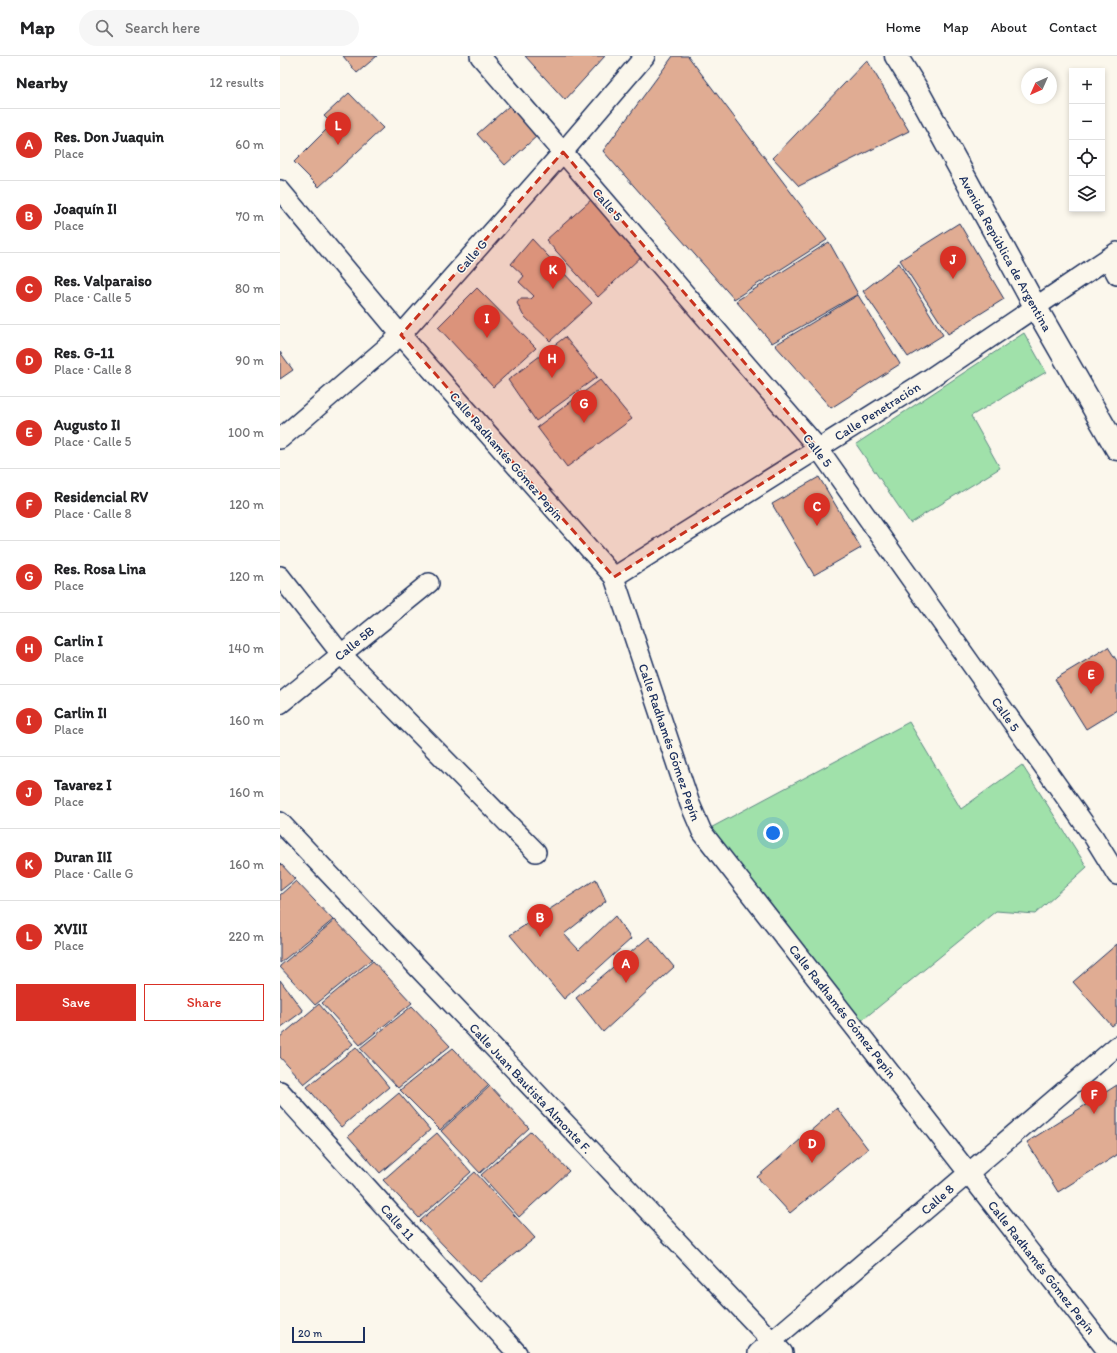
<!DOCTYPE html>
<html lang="en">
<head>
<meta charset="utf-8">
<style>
  body { margin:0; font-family:Itim,sans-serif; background:#f6f6f6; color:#202124 }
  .controls { position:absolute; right:12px; top:12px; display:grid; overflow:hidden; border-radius:0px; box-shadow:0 2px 6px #0003 }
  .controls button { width:36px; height:36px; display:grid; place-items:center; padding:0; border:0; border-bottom:1px solid #e0e0e0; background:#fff; color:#202124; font:20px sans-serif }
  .compass { position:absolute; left:741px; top:12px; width:36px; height:36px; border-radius:50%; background:#fff; box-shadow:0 2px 6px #0003; rotate:225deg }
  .scale { position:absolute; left:12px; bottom:10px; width:73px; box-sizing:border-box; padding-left:4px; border:2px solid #1b2f5e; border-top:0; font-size:11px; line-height:14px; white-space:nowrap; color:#1b2f5e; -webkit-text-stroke:3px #fbf7ec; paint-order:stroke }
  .you { position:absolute; left:493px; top:777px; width:14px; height:14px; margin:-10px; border:3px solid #fff; border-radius:50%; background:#1a73e8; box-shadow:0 0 0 6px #1a73e833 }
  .badge { display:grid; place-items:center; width:26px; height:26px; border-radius:50%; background:#d93025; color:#fff; font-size:13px; font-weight:700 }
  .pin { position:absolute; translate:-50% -33px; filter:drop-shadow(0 1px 2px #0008) }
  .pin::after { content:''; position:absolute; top:21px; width:14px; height:12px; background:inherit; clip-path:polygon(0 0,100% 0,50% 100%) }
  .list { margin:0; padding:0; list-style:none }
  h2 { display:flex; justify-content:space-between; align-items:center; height:52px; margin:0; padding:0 16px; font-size:17px }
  h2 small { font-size:13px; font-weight:400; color:#757577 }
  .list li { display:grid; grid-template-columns:26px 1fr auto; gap:12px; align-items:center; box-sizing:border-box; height:72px; padding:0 16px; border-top:1px solid #e0e0e0 }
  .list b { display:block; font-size:15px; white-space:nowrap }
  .list p { margin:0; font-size:13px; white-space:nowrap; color:#757577 }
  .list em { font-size:13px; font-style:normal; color:#757577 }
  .actions { display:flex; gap:8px; padding:12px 16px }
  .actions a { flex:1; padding:9px 0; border:1px solid #d93025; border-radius:0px; text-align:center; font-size:14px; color:#d93025 }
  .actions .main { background:#d93025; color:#fff }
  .icon { flex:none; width:22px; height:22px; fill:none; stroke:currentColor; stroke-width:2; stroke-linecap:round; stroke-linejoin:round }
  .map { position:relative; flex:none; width:837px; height:1297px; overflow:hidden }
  header { display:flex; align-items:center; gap:24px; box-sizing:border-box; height:56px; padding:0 20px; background:#fff; border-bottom:1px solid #e0e0e0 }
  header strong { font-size:19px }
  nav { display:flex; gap:22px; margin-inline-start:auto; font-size:14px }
  .search { width:280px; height:36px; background:#f6f6f6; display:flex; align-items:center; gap:10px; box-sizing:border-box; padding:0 14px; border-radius:22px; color:#757577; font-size:15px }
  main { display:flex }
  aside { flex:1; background:#fff }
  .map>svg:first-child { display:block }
  .green { fill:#a0e1aa; stroke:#5e8884 }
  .building { fill:#e0ac93; stroke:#1b2f5e }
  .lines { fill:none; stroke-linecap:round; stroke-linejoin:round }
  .minor-casing { stroke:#1b2f5e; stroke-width:22 }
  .secondary-casing { stroke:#1b2f5e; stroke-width:25 }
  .minor { stroke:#fbf7ec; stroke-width:19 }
  .secondary { stroke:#fbf7ec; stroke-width:22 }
  .marked { fill:#c8321e; fill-opacity:0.2; stroke:#c8321e; stroke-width:3; stroke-dasharray:8 5; stroke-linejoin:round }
  .labels { text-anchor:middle; stroke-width:3; stroke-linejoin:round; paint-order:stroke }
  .street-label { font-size:13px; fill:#1b2f5e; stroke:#fbf7ec }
</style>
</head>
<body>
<header>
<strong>Map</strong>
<div class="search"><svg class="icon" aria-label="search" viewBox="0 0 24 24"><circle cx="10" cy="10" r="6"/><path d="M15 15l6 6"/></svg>Search here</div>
<nav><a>Home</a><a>Map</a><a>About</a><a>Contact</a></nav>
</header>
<main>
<aside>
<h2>Nearby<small>12 results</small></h2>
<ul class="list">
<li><span class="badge">A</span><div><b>Res. Don Juaquin</b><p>Place</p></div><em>60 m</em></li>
<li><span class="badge">B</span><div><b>Joaquín II</b><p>Place</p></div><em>70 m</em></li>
<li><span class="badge">C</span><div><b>Res. Valparaiso</b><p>Place · Calle 5</p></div><em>80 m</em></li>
<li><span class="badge">D</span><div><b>Res. G-11</b><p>Place · Calle 8</p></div><em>90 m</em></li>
<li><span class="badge">E</span><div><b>Augusto II</b><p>Place · Calle 5</p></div><em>100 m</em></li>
<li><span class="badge">F</span><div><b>Residencial RV</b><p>Place · Calle 8</p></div><em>120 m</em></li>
<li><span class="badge">G</span><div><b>Res. Rosa Lina</b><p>Place</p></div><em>120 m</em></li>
<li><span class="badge">H</span><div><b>Carlin I</b><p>Place</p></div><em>140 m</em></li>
<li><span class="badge">I</span><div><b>Carlin II</b><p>Place</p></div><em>160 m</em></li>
<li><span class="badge">J</span><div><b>Tavarez I</b><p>Place</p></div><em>160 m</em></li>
<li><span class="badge">K</span><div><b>Duran III</b><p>Place · Calle G</p></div><em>160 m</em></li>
<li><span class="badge">L</span><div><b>XVIII</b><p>Place</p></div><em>220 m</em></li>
</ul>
<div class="actions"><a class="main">Save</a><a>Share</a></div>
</aside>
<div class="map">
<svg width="837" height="1297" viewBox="0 0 837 1297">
  <rect width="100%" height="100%" fill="#fbf7ec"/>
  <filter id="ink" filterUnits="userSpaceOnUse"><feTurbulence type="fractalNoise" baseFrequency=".025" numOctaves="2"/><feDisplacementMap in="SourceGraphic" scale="8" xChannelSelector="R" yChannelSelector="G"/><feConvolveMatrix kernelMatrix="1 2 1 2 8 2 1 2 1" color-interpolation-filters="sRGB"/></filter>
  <g filter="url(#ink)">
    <path class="green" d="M744,277L766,316L691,360L720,412L630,467L576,388Z
      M629,666L681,753L742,709L807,811L755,858L716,855L575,970L423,776Z"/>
    <path class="building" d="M63,0H97L77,17Z
      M245,0H325L285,44Z
      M393,0H408L547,184L454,243L323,95Z
      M587,4L629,75L519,130L493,102Z
      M69,37L103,72L39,131L14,106L52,68L44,60Z
      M229,50L257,80L225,109L197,78Z
      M312,143L363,199L318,241L266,184Z
      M679,167L724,243L668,278L620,204Z
      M252,183L312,247L270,285L243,259L237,247L240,243H251L254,240L239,226L244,220L231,208Z
      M549,186L578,238L492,287L456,245Z
      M619,207L663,279L628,301L583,235Z
      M197,232L256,292L213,331L158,271Z
      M578,239L620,308L551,352L495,289Z
      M285,281L317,321L256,365L228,324Z
      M0,296L13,314L0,323Z
      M320,324L352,363L287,411L257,371Z
      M539,421L581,492L534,519L492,448Z
      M828,591L837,605V654L806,673L775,623Z
      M0,807L15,823L0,835Z
      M316,823L326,845L284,878L299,894L335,860L351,883L284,943L230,879Z
      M16,825L53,864L0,907V839Z
      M55,864L92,903L35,949L0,911V910Z
      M369,881L394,911L323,976L296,942Z
      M837,888V966L832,970L793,926Z
      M93,905L132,947L80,989L42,947Z
      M0,924L23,955L0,972Z
      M39,948L73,988L24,1028L0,1001V981Z
      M132,950L170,990L118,1032L80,992Z
      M76,991L109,1031L61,1071L27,1031Z
      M173,992L209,1029L160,1074L120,1034Z
      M837,1029V1099L778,1136L747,1086Z
      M210,1030L249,1072L200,1117L161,1075Z
      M119,1037L150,1074L100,1117L68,1080Z
      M557,1052L588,1093L510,1157L477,1121Z
      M251,1075L289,1115L239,1161L201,1119Z
      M157,1077L191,1116L139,1162L103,1124Z
      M195,1116L255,1182L199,1226L140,1165Z"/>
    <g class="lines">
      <defs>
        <path id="minor" d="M200,0L538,392L813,780L837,819
          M0,134L121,279L334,521L410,748L422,776L829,1297
          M828,202L837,219
          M0,383L121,279L283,96L365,0
          M0,520L61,598L256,796
          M334,521L649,323L837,196
          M0,648L149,527
          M0,766L503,1297
          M0,1035L237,1297
          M478,1297L837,990"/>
        <path id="secondary" d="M616,0L636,32L756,252L837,393"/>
      </defs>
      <use href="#minor" class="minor-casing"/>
      <use href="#secondary" class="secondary-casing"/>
      <use href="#minor" class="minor"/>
      <use href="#secondary" class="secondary"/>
    </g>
  </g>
  <path class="marked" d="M283,96L538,392L334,521L121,279Z"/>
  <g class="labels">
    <g class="street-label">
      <text transform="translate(328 148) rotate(49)" y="5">Calle 5</text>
      <text transform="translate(726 197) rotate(61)" y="5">Avenida República de Argentina</text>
      <text transform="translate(191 200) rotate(-49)" y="5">Calle G</text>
      <text transform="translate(597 355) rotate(-32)" y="5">Calle Penetración</text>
      <text transform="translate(538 394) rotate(52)" y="5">Calle 5</text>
      <text transform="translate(227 400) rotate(49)" y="5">Calle Radhamés Gómez Pepín</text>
      <text transform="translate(74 587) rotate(-39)" y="5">Calle 5B</text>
      <text transform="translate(726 658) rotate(55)" y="5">Calle 5</text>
      <text transform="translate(390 686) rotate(71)" y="5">Calle Radhamés Gómez Pepín</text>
      <text transform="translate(563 955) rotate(52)" y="5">Calle Radhamés Gómez Pepín</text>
      <text transform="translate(251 1032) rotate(47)" y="5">Calle Juan Bautista Almonte F.</text>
      <text transform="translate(657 1143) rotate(-41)" y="5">Calle 8</text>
      <text transform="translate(118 1166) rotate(48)" y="5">Calle 11</text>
      <text transform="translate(762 1211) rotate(52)" y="5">Calle Radhamés Gómez Pepín</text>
    </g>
  </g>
</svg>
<div class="controls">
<button>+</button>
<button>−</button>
<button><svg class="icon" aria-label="locate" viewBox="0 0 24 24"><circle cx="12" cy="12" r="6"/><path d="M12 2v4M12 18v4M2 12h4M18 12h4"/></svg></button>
<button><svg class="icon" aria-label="layers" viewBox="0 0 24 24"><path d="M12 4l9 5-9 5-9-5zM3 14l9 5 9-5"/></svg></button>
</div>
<svg class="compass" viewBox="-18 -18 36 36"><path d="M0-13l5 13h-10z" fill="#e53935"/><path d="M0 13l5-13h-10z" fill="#757577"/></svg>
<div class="scale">20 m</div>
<div class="you"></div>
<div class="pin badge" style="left:346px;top:927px">A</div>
<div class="pin badge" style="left:260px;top:881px">B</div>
<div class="pin badge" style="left:537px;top:470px">C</div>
<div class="pin badge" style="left:532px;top:1107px">D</div>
<div class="pin badge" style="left:811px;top:638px">E</div>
<div class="pin badge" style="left:814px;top:1058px">F</div>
<div class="pin badge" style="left:304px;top:367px">G</div>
<div class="pin badge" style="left:272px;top:322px">H</div>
<div class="pin badge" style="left:207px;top:282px">I</div>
<div class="pin badge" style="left:673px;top:223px">J</div>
<div class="pin badge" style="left:273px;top:233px">K</div>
<div class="pin badge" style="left:58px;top:89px">L</div>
</div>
</main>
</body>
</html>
